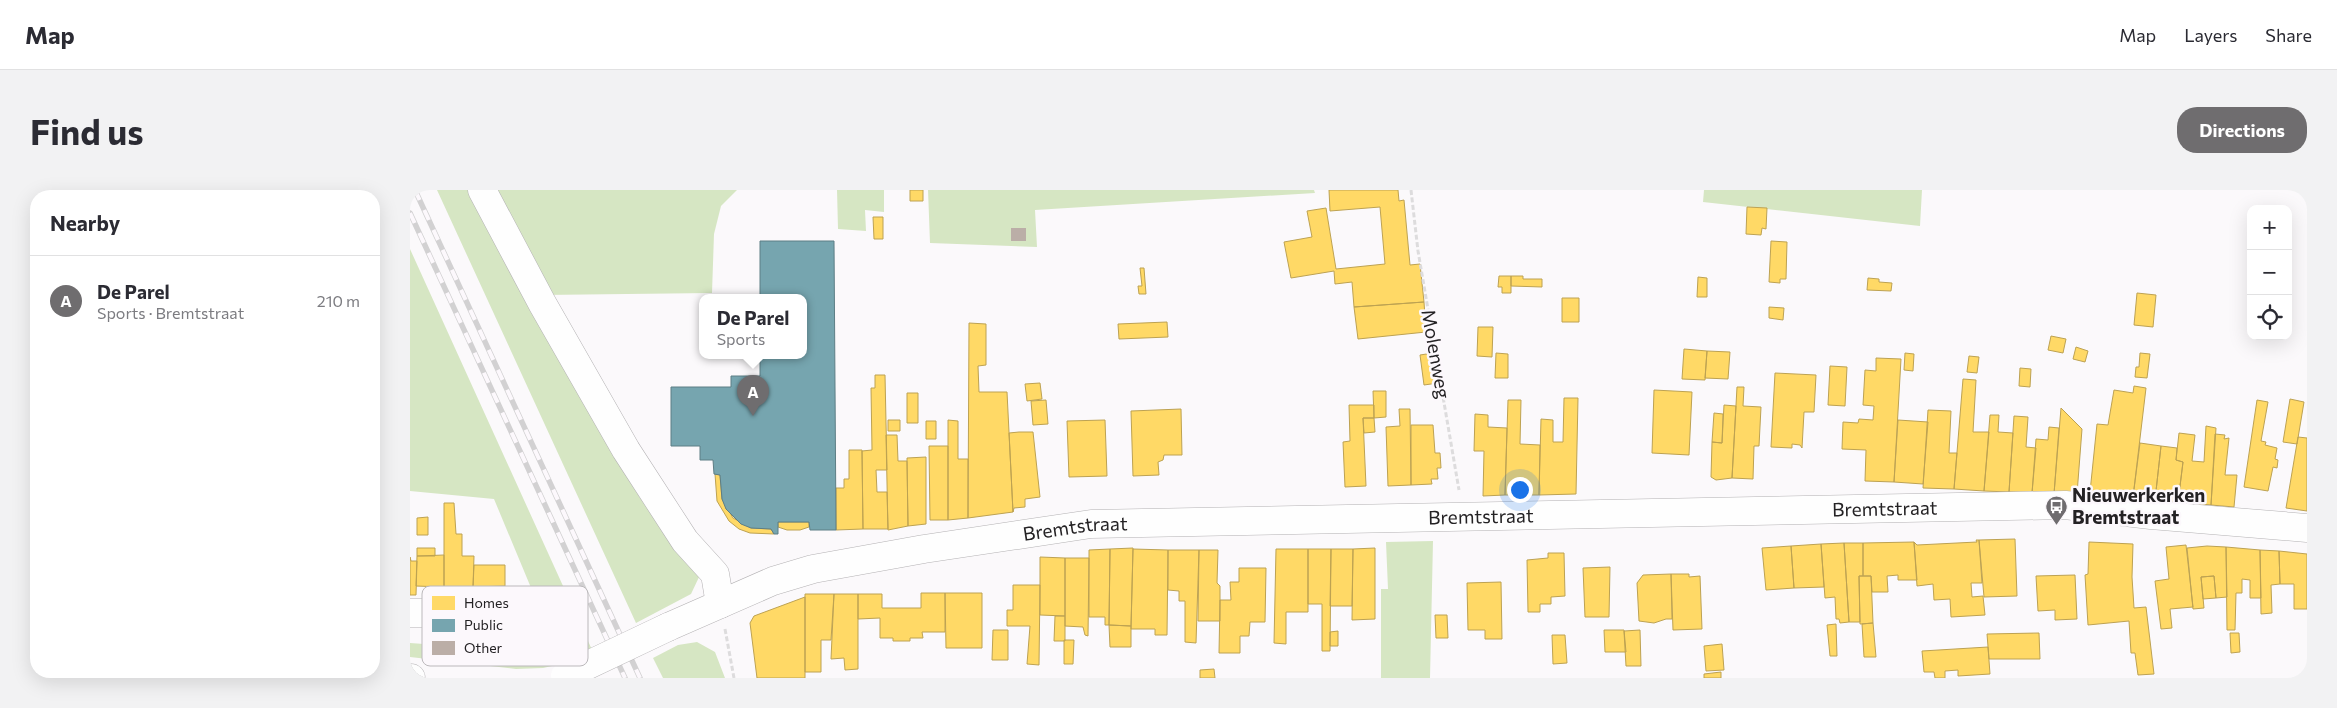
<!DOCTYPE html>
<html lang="en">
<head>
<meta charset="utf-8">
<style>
  body { margin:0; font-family:Commissioner,sans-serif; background:#f2f2f3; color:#2b2b33 }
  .controls { position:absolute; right:15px; top:15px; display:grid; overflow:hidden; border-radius:10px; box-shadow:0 5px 20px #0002 }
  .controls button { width:45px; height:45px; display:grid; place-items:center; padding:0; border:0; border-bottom:1px solid #e1e1e2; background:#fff; color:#2b2b33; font:25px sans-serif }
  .you { position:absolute; left:1109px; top:299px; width:18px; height:18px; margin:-12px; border:4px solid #fff; border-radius:50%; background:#1a73e8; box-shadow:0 0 0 8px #1a73e833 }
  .badge { display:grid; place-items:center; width:32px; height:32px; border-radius:50%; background:#6f6d6f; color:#fff; font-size:16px; font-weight:700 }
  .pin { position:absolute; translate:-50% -41px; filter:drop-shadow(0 1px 2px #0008) }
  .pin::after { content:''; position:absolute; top:26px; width:18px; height:15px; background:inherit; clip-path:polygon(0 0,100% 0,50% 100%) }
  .popup { position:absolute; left:289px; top:104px; width:108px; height:65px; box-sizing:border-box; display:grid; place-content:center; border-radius:10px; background:#fff; filter:drop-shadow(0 1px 4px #0005); font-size:16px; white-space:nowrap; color:#7c7c81 }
  .popup b { font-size:19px; color:#2b2b33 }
  .popup::after { content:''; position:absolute; left:50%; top:100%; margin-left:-10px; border:10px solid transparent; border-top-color:#fff }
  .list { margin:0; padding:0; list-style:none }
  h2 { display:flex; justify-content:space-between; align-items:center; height:65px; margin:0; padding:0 20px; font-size:21px }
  h2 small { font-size:16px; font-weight:400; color:#7c7c81 }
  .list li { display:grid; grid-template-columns:32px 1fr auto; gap:15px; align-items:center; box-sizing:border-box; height:90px; padding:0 20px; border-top:1px solid #e1e1e2 }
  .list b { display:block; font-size:19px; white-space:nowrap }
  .list p { margin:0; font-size:16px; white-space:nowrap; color:#7c7c81 }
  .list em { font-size:16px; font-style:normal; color:#7c7c81 }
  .icon { flex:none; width:28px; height:28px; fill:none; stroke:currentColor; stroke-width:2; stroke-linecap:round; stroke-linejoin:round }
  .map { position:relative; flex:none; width:1897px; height:488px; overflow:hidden; border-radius:20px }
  header { display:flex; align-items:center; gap:30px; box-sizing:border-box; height:70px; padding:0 25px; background:#fff; border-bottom:1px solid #e1e1e2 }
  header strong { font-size:24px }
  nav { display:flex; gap:28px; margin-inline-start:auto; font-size:18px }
  .intro { display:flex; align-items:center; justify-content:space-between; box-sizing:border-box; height:120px; padding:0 30px }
  h1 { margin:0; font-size:35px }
  .button { padding:12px 22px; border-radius:20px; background:#6f6d6f; color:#fff; font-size:18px; font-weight:700 }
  main { display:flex; gap:30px; padding:0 30px }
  aside { flex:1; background:#fff; border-radius:20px; box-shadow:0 5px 20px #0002 }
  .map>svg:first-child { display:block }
  .green { fill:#d6e6c3 }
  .homes { fill:#ffd966; stroke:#bda252 }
  .public { fill:#76a5af; stroke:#5d7e85 }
  .building { fill:#bbaea7 }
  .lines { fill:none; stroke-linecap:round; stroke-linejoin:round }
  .minor-casing { stroke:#b4b2b4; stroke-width:29 }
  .path { stroke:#dddcdd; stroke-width:3; stroke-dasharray:5 2.5; stroke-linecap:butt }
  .minor { stroke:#fefefe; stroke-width:28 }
  .rail-casing { stroke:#d2d1d2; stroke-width:5.5 }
  .rail { stroke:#fcf8fc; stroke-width:4; stroke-dasharray:11; stroke-linecap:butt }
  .minor-bridge-casing { stroke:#b4b2b4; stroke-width:29; stroke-linecap:butt }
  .minor-bridge { stroke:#fefefe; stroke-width:28 }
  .labels { text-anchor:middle; stroke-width:5; stroke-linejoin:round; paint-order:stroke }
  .street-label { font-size:19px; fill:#242224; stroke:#fcf8fc }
  .poi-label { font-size:19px; font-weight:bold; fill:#242224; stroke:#fcf8fc; text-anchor:start }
  .key { fill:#fcf8fc; stroke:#bbb8bb; stroke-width:1 }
  .key-label { font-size:14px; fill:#242224 }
</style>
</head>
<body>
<header>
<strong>Map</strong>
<nav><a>Map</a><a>Layers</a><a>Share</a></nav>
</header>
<div class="intro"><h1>Find us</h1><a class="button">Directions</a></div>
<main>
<aside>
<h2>Nearby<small></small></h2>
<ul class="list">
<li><span class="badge">A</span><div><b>De Parel</b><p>Sports · Bremtstraat</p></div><em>210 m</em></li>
</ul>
</aside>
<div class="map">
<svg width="1897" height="488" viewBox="0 0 1897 488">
  <rect width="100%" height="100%" fill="#fbf9fb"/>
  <path class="green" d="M27,0H66L230,308L271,356L290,385L281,404L226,433Z
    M79,0H327L311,16L304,44L302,103L132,105Z
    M427,0H474V22L455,20L456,41L428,39Z
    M518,0H904L905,3L625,20L627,57L520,53Z
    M1294,0H1512L1510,36L1293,12Z
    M0,59L183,462L160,472L133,478L106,479L0,467V453L84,459L124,405L84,309L0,301Z
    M1023,351L1020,488H971V399H978L976,352Z
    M287,452L305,462L315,488H253L243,468L268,455Z"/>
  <path class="homes" d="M500,0H513V11H500Z
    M919,0H988L989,11L994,10L1000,75L1010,74L1014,112L944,117L942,92L925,94L924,81L881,88L874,52L902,47L897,21L916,18L926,79L975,74L970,17L920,21Z
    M1337,17L1357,18L1356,39L1352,38L1351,45L1336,44Z
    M463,27H473V49H464Z
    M1361,51L1377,52L1376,89H1370V93L1359,92Z
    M730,78H734L736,104H729L728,96H732Z
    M1089,86H1101V103H1092V97H1088Z
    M1101,86H1113V89H1132V97L1101,96Z
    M1288,87L1297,88V107H1287Z
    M1458,88L1469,89V92L1482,93L1481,101L1457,100Z
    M1727,103L1746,105L1743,137L1724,135Z
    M1152,108H1169V132H1152Z
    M1014,112L1016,142L948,149L944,117Z
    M1359,117L1374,118L1373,130L1359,128Z
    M757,132L758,147L709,149L708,134Z
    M559,133L576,134V175L568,176L569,202H597L603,322L558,328Z
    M1068,137H1083L1082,167L1067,166Z
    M1641,146L1656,149L1653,163L1638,160Z
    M1666,157L1678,161L1675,172L1663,169Z
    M1274,159L1297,161L1295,190L1272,189Z
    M1297,161L1320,162L1318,189L1295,188Z
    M1023,163L1028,193L1014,195L1010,165Z
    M1086,163L1098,164V188H1085Z
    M1495,163L1504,164L1503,181L1494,180Z
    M1730,163L1740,164L1737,188L1725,187L1726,177H1729Z
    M1559,166L1569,167L1567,183L1557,182Z
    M1466,168L1491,169L1484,292L1455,291L1456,260L1432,259L1433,232L1448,233L1449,229L1463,230L1464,216L1453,215L1455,180L1466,181Z
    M1420,176L1437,177L1435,216L1418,215Z
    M1610,178L1621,179L1620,197L1609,196Z
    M1365,183L1406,185L1404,222H1394L1392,258L1390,255L1382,254V258L1361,257Z
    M465,185H475L477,280H466L467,302H477L478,339H453L452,261L462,260L461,198H465Z
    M1553,189L1566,190L1563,242H1579L1574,301L1544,299Z
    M630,193L632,209L617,211L615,194Z
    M1724,196L1736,198L1723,307L1680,302L1687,234L1698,235L1704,200L1723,203Z
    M1327,197H1334L1333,216L1351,217L1349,256H1344L1343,289L1322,288Z
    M1244,200L1282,202L1279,265L1242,263Z
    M963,201H976V227L964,228Z
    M497,203H508V233H497Z
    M1154,208H1168L1166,304L1129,305L1131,229L1143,230V252H1153Z
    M1880,209L1894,212L1887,254L1873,252Z
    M636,210L638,234L623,235L621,211Z
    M1098,210H1111L1110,254L1130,255L1129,305H1095Z
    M1847,210L1858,212L1851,251L1856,252L1855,255L1867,258L1865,269L1868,270L1867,278L1863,277L1858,301L1834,297Z
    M939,215H964V228H953L956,296L935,297L933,252L940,251Z
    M1314,215L1326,216L1322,288L1306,290L1301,287L1302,252L1312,253Z
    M1651,218L1672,239L1667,304H1644Z
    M771,219L772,265H754L753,270L748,272L749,285L723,286L721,221Z
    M989,219H1000L1001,295L978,296L976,237L990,236Z
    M1518,220L1541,221L1539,263H1547L1544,299L1513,298Z
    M1304,223L1313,224L1312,253L1302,252Z
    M1065,224L1078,225V237L1097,238L1095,305L1073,306L1074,261H1064Z
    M1580,225H1589L1588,242L1603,243L1599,302L1574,301Z
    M1604,226L1618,227L1616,257L1626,258L1622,303L1599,302Z
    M953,228H964L965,242L954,243Z
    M478,230H490V241H478Z
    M538,230L548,231V269H558V328L538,330Z
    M695,230L697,286L659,287L657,231Z
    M1488,230L1518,232L1513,294L1484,292Z
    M516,231H526V249H516Z
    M1001,235H1023L1025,263H1030L1031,278H1027L1028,289H1021L1022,294L1001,295Z
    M1796,236L1806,238L1801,315L1768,312L1773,272L1766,270L1769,243L1785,245L1782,271L1794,272Z
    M1639,237L1649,238L1644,304L1622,303L1626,249L1638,250Z
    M609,242H623L630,307L615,309V317L604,318L603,322L599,243Z
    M1805,244L1815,245L1814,249L1819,248L1815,285H1827L1824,317L1801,315Z
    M476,245H487L488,271H497L498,336L478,340Z
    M1888,247L1897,248V321L1876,318Z
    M1730,253L1751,256L1745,310L1723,307Z
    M519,256H538V330H520Z
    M1751,256L1767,258L1766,270L1773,272L1768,312L1745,310Z
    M439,260H452L453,339L426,340V298H434V289H439Z
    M516,267V334L498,336L497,268Z
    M305,284L310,285L312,309L323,328L341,338L361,339L364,344L340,343L329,339L319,331L307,311Z
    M34,313H44L46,344H52V366H64L63,397H34Z
    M18,327V345H7V328Z
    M368,332H399V337L390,340H377L368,337Z
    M1605,349L1607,406L1574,407L1569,350Z
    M1566,350H1569L1572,393H1561L1562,407L1573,406L1575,425L1541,427L1540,409L1524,410L1523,394L1507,396L1504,352L1507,355L1567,352Z
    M1504,352L1507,390H1488V385L1477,386L1478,402H1462L1461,386H1453V353Z
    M1679,352L1723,354L1722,387L1724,418L1736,417L1744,484L1728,485L1725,463H1721L1719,431L1678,435L1675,385L1678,384Z
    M1434,353H1453V386H1449L1450,432H1439Z
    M1434,353L1439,432L1430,433L1429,429H1426L1425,407L1415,408L1411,354Z
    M1411,354L1414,397L1384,398L1381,356Z
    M1776,355L1783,417L1760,419L1762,438L1751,439L1745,391L1759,389L1756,357Z
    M1381,356L1384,398L1356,400L1352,358Z
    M1797,356L1816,357L1817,407L1806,408L1804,386L1791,387L1794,418L1783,419L1777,358Z
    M1816,357L1850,360L1851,408H1840V390L1832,389V403H1826L1825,440H1817Z
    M7,358H25V366H7Z
    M723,358L721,436L699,435L700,359Z
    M965,358V429L942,430L943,359Z
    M700,359L699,435H695V427H679V360Z
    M723,359L758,360L757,445H745V439H721Z
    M866,359H898V422H876V454L864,453Z
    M898,359H921L920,461H912V414H898Z
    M921,359H943L942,416H920Z
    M758,360H789L786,453L775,452V411H769V401L758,400Z
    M789,360H808L807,393L810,396V431H788Z
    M1850,360L1869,361L1870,394L1861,395L1862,423L1851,424Z
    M1869,361L1897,364V419H1884V394H1870Z
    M1138,363H1154L1155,406L1141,407V414H1130V422H1118L1117,370L1138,368Z
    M34,365V397L6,396L7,366Z
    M0,367L1,371H7L6,405H0Z
    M630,367L655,368V426L630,425Z
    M655,368H679L678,446L675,445L673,437L655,436Z
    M64,375H95V396L63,397Z
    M1200,377L1199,427H1175L1173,378Z
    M829,378H856L855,432H840L839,446H830V463H809L810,410H821L820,392H829Z
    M1261,384L1262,429H1256L1244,433L1229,431L1227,393L1233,385Z
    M1261,384H1279V387L1290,386L1292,439L1263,440Z
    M1665,385L1667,429L1645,430V420L1628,421L1626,386Z
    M1449,386H1461L1463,433L1450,434Z
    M1804,386L1806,408L1793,409L1791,387Z
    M1091,392L1092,449H1075V440H1058L1057,393Z
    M603,395H630L629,475L617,474L620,436H597V420H603Z
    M511,403H535V442H512L513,448H500V451H483V448H470V428L448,429V404H472V418H511Z
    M535,403H572V458H536Z
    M395,404H424L421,450H411V482H395Z
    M424,404H448V479L435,480L434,468L421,469Z
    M395,407V488H347L340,433L344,426Z
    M1025,425H1037L1038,448H1026Z
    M645,426H655V451H644Z
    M1463,433L1466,467H1454L1452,434Z
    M1426,434L1427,466H1420L1417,435Z
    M699,435L721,436V457H700Z
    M583,440H598V470H582Z
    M1194,440H1214L1216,462H1195Z
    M1230,440L1231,476H1216L1214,441Z
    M928,441V456H920V442Z
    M1629,443L1630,469H1579L1577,444Z
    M1820,443H1829L1830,462L1821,463Z
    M1142,445H1155L1157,473L1143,474Z
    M654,450H664L663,474H654Z
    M1312,454L1314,480L1296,481L1294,456Z
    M1578,457L1580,484L1548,486V480L1535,481V488H1525L1524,482H1514L1512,461Z
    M804,479L805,488H790V480Z
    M1311,482V488H1294V484Z"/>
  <path class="public" d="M350,51H424L426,340H400L399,332H368V344H364L361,339L341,338L331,334L316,319L312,309L310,285L304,284L303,270H290V256H261V197H321V186H350V165H393V107H350Z"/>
  <path class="building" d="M601,38H616V51H601Z"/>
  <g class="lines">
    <defs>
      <g id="minor">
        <path d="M72,0L132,113L216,260L275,351L305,384L310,414"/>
        <path d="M0,423H77"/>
        <path id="s1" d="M258,437L363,391L403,379L514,359L681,334L1655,315L1741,325L1897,338"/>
        <path d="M0,488H1"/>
      </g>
    </defs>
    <use href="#minor" class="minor-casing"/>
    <path class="path" d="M1001,0L1008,61L1049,300
      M315,439L324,488"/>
    <use href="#minor" class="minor"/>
    <defs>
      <path id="rail" d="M5,0L230,488
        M0,23L215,488"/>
    </defs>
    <use href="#rail" class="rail-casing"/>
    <use href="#rail" class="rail"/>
    <defs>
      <path id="minor-bridge" d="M155,486L258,437"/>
    </defs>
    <use href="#minor-bridge" class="minor-bridge-casing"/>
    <use href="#minor-bridge" class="minor-bridge"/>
  </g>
  <defs>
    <symbol id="bus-pin" viewBox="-11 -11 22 30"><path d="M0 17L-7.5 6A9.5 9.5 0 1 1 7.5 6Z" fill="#6f6d6f" stroke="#fcf8fc"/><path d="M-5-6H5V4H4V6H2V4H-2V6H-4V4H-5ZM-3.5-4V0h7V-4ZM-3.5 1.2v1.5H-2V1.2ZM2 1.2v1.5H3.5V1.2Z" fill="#fff"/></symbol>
  </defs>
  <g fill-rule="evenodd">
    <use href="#bus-pin" x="1634" y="304" width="25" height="34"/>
  </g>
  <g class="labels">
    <g class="street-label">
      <text transform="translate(1026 164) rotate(80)" y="7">Molenweg</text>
      <text dy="7" stroke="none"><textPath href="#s1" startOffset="1232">Bremtstraat</textPath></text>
      <text dy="7" stroke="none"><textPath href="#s1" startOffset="828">Bremtstraat</textPath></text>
      <text dy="7" stroke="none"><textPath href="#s1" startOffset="422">Bremtstraat</textPath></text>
    </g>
    <g class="poi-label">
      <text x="1662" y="312">Nieuwerkerken<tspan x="1662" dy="22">Bremtstraat</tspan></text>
    </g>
  </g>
  <rect x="12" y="396" width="166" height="80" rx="8" class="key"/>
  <rect x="22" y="406" width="23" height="14" fill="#ffd966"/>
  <rect x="22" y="429" width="23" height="13" fill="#76a5af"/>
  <rect x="22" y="451" width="23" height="14" fill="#bbaea7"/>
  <g class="key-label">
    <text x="54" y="418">Homes</text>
    <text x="54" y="440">Public</text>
    <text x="54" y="463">Other</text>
  </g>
</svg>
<div class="controls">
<button>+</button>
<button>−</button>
<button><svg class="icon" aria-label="locate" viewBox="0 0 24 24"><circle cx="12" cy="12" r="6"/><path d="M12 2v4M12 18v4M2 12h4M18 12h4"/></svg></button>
</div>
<div class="you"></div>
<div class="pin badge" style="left:343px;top:226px">A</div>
<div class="popup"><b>De Parel</b>Sports</div>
</div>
</main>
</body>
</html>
